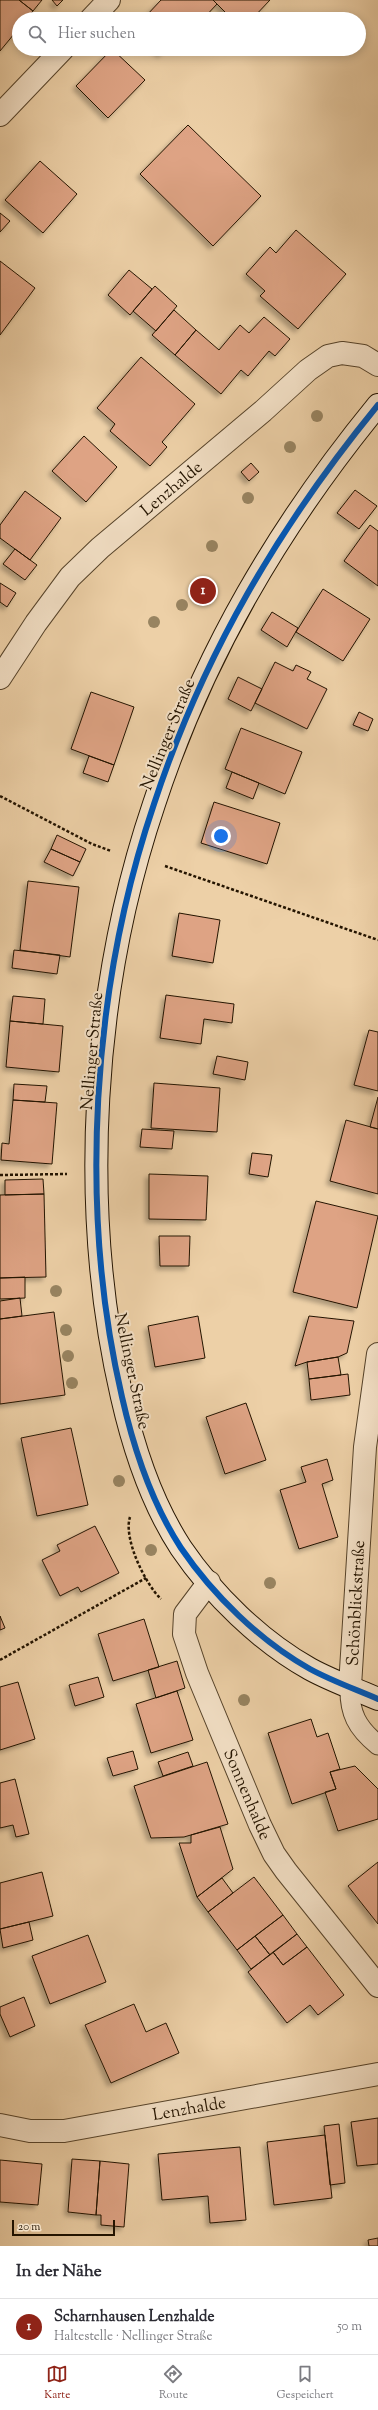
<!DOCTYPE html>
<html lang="de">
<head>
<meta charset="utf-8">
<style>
  body { margin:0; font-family:"Sorts Mill Goudy",serif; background:#f2f2f3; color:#2b2b33 }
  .scale { position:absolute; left:12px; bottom:10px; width:103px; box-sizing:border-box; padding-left:4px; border:2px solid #241400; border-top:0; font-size:11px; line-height:14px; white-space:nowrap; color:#241400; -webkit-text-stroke:3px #f3e0c6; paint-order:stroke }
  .you { position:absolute; left:221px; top:836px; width:14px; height:14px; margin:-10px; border:3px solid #fff; border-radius:50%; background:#1a73e8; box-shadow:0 0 0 6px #1a73e833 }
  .badge { display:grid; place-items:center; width:26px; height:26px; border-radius:50%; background:#8f2418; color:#fff; font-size:13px; font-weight:700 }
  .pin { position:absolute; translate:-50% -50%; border:2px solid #fff; box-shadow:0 1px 4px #0006 }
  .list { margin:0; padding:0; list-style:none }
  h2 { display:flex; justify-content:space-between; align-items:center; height:52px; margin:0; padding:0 16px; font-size:17px }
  h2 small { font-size:13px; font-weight:400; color:#7c7c81 }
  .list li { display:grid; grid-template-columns:26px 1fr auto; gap:12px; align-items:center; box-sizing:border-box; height:56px; padding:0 16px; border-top:1px solid #e1e1e2 }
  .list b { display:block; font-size:15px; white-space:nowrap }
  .list p { margin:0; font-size:13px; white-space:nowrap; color:#7c7c81 }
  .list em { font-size:13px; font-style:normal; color:#7c7c81 }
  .icon { flex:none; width:22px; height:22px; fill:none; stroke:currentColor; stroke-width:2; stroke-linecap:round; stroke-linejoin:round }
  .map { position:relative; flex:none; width:378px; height:2246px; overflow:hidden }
  .search { position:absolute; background:#fff; box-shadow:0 2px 10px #0003; left:12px; right:12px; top:12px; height:44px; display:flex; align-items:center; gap:10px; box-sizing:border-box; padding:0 14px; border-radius:22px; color:#7c7c81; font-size:15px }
  .sheet { height:108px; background:#fff }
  nav { display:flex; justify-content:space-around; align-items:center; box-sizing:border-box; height:56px; border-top:1px solid #e1e1e2; background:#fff; font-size:11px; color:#7c7c81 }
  nav a { display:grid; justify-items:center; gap:2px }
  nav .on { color:#8f2418 }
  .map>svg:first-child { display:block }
  .building { fill:#dea384; stroke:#241400; filter:url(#shadow) }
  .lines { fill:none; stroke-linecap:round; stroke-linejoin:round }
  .service-casing { stroke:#56432a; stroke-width:21 }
  .minor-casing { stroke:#56432a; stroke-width:24 }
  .secondary-casing { stroke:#241400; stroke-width:24 }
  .path { stroke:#241400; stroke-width:2.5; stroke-dasharray:3 2; stroke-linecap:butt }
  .service { stroke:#f3e0c6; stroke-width:19 }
  .minor { stroke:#f3e0c6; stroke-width:22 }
  .secondary { stroke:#f3e0c6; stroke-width:22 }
  .cycleway-casing { stroke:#f3e0c6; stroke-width:8 }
  .cycleway { stroke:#0057b8; stroke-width:6 }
  .tree { fill:#988461 }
  .labels { text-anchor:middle; stroke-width:4; stroke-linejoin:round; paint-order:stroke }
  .street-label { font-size:17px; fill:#241400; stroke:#f3e0c6 }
</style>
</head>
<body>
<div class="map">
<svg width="378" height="2246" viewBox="0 0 378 2246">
  <defs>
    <filter id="shadow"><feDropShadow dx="-3.5" dy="3.5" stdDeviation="2" flood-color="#0004"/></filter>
  </defs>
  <rect width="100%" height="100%" fill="#edd0a7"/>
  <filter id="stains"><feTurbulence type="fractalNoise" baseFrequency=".005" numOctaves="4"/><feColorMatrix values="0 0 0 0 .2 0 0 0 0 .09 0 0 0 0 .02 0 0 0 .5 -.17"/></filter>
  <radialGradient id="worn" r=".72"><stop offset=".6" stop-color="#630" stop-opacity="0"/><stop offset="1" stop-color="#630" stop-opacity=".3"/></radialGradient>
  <path class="building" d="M0,0H19L33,11L26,19H19V28L0,51Z
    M19,0H42L33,11Z
    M52,0H63L57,6Z
    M161,0H213L217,4L203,19H149L146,16Z
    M213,0H270L252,19L245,14L240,19H232Z
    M112,49L145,80L108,118L76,86Z
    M155,49H166L161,54Z
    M188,125L261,196L213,246L140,174Z
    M40,161L77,194L43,233L5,200Z
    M0,213L10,221L0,232Z
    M296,230L346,274L298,329L260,296L265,291L246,274L270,247L276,253Z
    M0,261L35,288L0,335Z
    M129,270L152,289L130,315L108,295Z
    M155,286L177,306L156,331L133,311Z
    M174,310L196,330L175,355L152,335Z
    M264,317L290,339L275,356L269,351L248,376L241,370L221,394L175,355L196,330L219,350L240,325L249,333Z
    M141,357L195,404L162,442L167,447L150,466L110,431L115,424L97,408Z
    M84,436L117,467L86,502L52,471Z
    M251,463L259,472L249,481L241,472Z
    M355,490L377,506L359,529L337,513Z
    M25,491L61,518L30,560L0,538V525Z
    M370,525L378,531V586L344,561Z
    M15,549L37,565L25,580L3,564Z
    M0,583L16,593L7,607L0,602Z
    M323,589L370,619L343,661L296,632Z
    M272,612L298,628L287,647L261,630Z
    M275,662L293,671L296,665L311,672L307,679L327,689L307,729L255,703Z
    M238,677L262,689L251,711L228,699Z
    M91,692L134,707L114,765L71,749Z
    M359,712L373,719L368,731L353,725Z
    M241,728L302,752L285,794L225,769Z
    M89,756L114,765L108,782L83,773Z
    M232,772L259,783L253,799L226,788Z
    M214,802L280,823L267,864L201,843Z
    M57,835L86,849L80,862L51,849Z
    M51,849L80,862L73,876L44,862Z
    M28,881L79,887L70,957L20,950Z
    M179,913L220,920L213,963L172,956Z
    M14,950L60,955L57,974L12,968Z
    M166,995L234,1004L232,1023L204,1019L201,1044L160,1038Z
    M13,996L45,999L43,1024L10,1021Z
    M10,1021L63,1026L59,1072L6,1067Z
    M369,1030L378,1032V1091L354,1085Z
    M217,1056L248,1062L245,1080L213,1074Z
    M154,1083L220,1088L217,1132L151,1128Z
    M14,1084L47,1086L45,1102L13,1100Z
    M378,1097V1129L370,1127Z
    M13,1100L57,1103L52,1164L1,1160L2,1143L9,1144Z
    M346,1120L378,1129V1194L330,1181Z
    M142,1129L174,1131L172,1149L140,1147Z
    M252,1153L272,1155L268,1177L249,1174Z
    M149,1174L208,1176L206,1220L149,1219Z
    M43,1179L44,1194L5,1195V1180Z
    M44,1194L46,1277L0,1278V1195Z
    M316,1201L378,1216L357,1308L293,1292Z
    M159,1236H190L189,1266H160Z
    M25,1277V1298L0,1299V1278Z
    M20,1298L22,1316L0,1319V1301Z
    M54,1312L65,1395L0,1404V1319Z
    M198,1316L205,1358L155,1367L148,1326Z
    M309,1316L354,1321L347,1353L338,1357L307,1362L295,1366Z
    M338,1357L341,1375L309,1379L307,1362Z
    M348,1374L350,1395L311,1400L309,1379Z
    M246,1403L266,1460L225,1474L206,1417Z
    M71,1428L88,1505L37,1516L21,1438Z
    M327,1459L333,1480L322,1484L338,1537L299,1549L280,1490L306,1482L301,1467Z
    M95,1526L119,1573L81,1592L78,1587L60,1596L42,1560L60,1551L57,1545Z
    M0,1616L5,1628L0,1630Z
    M144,1619L159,1667L113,1681L98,1634Z
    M177,1661L185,1688L156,1698L148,1670Z
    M98,1677L104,1697L75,1706L69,1685Z
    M18,1682L35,1739L0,1750V1687Z
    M177,1691L193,1740L151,1753L136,1704Z
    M311,1719L317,1737L328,1733L340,1769L330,1772L336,1789L292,1804L268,1733Z
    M133,1751L138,1769L113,1776L107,1758Z
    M188,1752L193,1766L163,1776L158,1762Z
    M207,1762L228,1824L184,1837L151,1838L134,1786Z
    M355,1766L378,1789V1819L338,1831L325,1792L336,1789L330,1772Z
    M15,1779L29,1834L16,1837L13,1825L0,1828V1783Z
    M220,1827L233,1869L197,1897L179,1843H191V1835Z
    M378,1862V1924L348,1886Z
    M42,1872L53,1916L0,1929V1883Z
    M254,1877L283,1915L237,1950L208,1912Z
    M222,1878L233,1893L208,1912L197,1897Z
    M283,1915L297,1934L270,1955L255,1936Z
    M29,1922L33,1940L3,1948L0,1929Z
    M297,1934L307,1947L283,1965L273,1952Z
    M88,1935L106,1982L50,2004L32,1956Z
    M255,1936L270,1955L251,1969L237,1950Z
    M307,1947L344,1995L318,2015L310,2005L287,2023L248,1972L273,1952L283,1965Z
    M24,1997L35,2026L10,2037L0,2014V2007Z
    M134,2004L146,2032L166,2023L179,2053L111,2083L85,2025Z
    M378,2118V2164L357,2166L351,2122Z
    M339,2124L345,2183L330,2185L324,2126Z
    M325,2135L332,2198L274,2205L267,2142Z
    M240,2147L246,2220L210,2223L208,2196L162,2200L158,2154Z
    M72,2159L100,2161L96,2215L68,2212Z
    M0,2160L42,2164L38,2205L0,2202Z
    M100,2161L129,2164L124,2227L101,2225V2215H96Z
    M378,2238V2246H369L368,2240Z"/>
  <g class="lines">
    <defs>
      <path id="service" d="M350,1686C349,1713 357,1728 378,1745"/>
      <path id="minor" d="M91,19L109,0
        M0,115L63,49
        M0,678L36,623L70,577L100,548L263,411L308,370L328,356L342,353L363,356L378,365
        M209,1582L185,1614L184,1634L197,1673L260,1825L274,1854L286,1871L378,1986
        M350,1686L365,1447L378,1354
        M0,2125L30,2131H64L378,2074"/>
      <path id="secondary" d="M378,405C279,526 203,655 154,804C92,987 78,1208 122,1397C134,1450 151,1502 181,1548C213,1595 260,1641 310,1669C332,1681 355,1689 378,1699"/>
    </defs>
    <use href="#service" class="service-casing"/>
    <use href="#minor" class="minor-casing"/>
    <use href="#secondary" class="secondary-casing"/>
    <path class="path" d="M0,796L92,844L111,851
      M165,866L378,940
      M0,1175L67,1174
      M130,1517C123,1538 145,1584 161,1599
      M0,1660L146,1578"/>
    <use href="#service" class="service"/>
    <use href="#minor" class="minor"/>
    <use href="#secondary" class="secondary"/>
    <defs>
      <path id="cycleway" d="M378,405C279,526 203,655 154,804C92,987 78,1208 122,1397C134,1450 151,1502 181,1548C213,1595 260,1641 310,1669C332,1681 355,1689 378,1699"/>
    </defs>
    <use href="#cycleway" class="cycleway-casing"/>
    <use href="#cycleway" class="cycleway"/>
  </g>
  <g class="tree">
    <circle cx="317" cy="416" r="6"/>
    <circle cx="290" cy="447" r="6"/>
    <circle cx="248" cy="498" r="6"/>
    <circle cx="212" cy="546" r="6"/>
    <circle cx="182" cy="605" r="6"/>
    <circle cx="154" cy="622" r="6"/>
    <circle cx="56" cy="1291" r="6"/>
    <circle cx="66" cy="1330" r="6"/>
    <circle cx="68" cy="1356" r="6"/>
    <circle cx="72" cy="1383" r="6"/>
    <circle cx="119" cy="1481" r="6"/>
    <circle cx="151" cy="1550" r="6"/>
    <circle cx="270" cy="1583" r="6"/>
    <circle cx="244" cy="1700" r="6"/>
  </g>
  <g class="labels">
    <g class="street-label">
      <text transform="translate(171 488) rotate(-40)" y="6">Lenzhalde</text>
      <text transform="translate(167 734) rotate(-68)" y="6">Nellinger Straße</text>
      <text transform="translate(91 1051) rotate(-85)" y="6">Nellinger Straße</text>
      <text transform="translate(133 1371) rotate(78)" y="6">Nellinger Straße</text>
      <text transform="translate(355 1603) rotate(-87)" y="6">Schönblickstraße</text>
      <text transform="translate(248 1794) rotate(67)" y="6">Sonnenhalde</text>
      <text transform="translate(189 2108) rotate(-10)" y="6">Lenzhalde</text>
    </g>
  </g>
  <rect width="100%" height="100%" filter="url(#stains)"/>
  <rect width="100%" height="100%" fill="url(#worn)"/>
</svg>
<div class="scale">20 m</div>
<div class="you"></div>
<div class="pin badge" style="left:203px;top:591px">1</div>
<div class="search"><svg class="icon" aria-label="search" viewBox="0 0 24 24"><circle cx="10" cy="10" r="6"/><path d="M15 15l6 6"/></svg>Hier suchen</div>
</div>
<section class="sheet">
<h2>In der Nähe<small></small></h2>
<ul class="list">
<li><span class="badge">1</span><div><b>Scharnhausen Lenzhalde</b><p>Haltestelle · Nellinger Straße</p></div><em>50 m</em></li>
</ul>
</section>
<nav>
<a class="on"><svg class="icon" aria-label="map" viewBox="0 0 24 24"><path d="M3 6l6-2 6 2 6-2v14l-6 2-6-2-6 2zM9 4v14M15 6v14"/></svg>Karte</a>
<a><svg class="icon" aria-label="directions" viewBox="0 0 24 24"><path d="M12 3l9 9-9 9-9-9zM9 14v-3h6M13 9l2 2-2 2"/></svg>Route</a>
<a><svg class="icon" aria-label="saved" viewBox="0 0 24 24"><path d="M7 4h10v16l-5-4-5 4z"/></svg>Gespeichert</a>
</nav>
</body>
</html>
